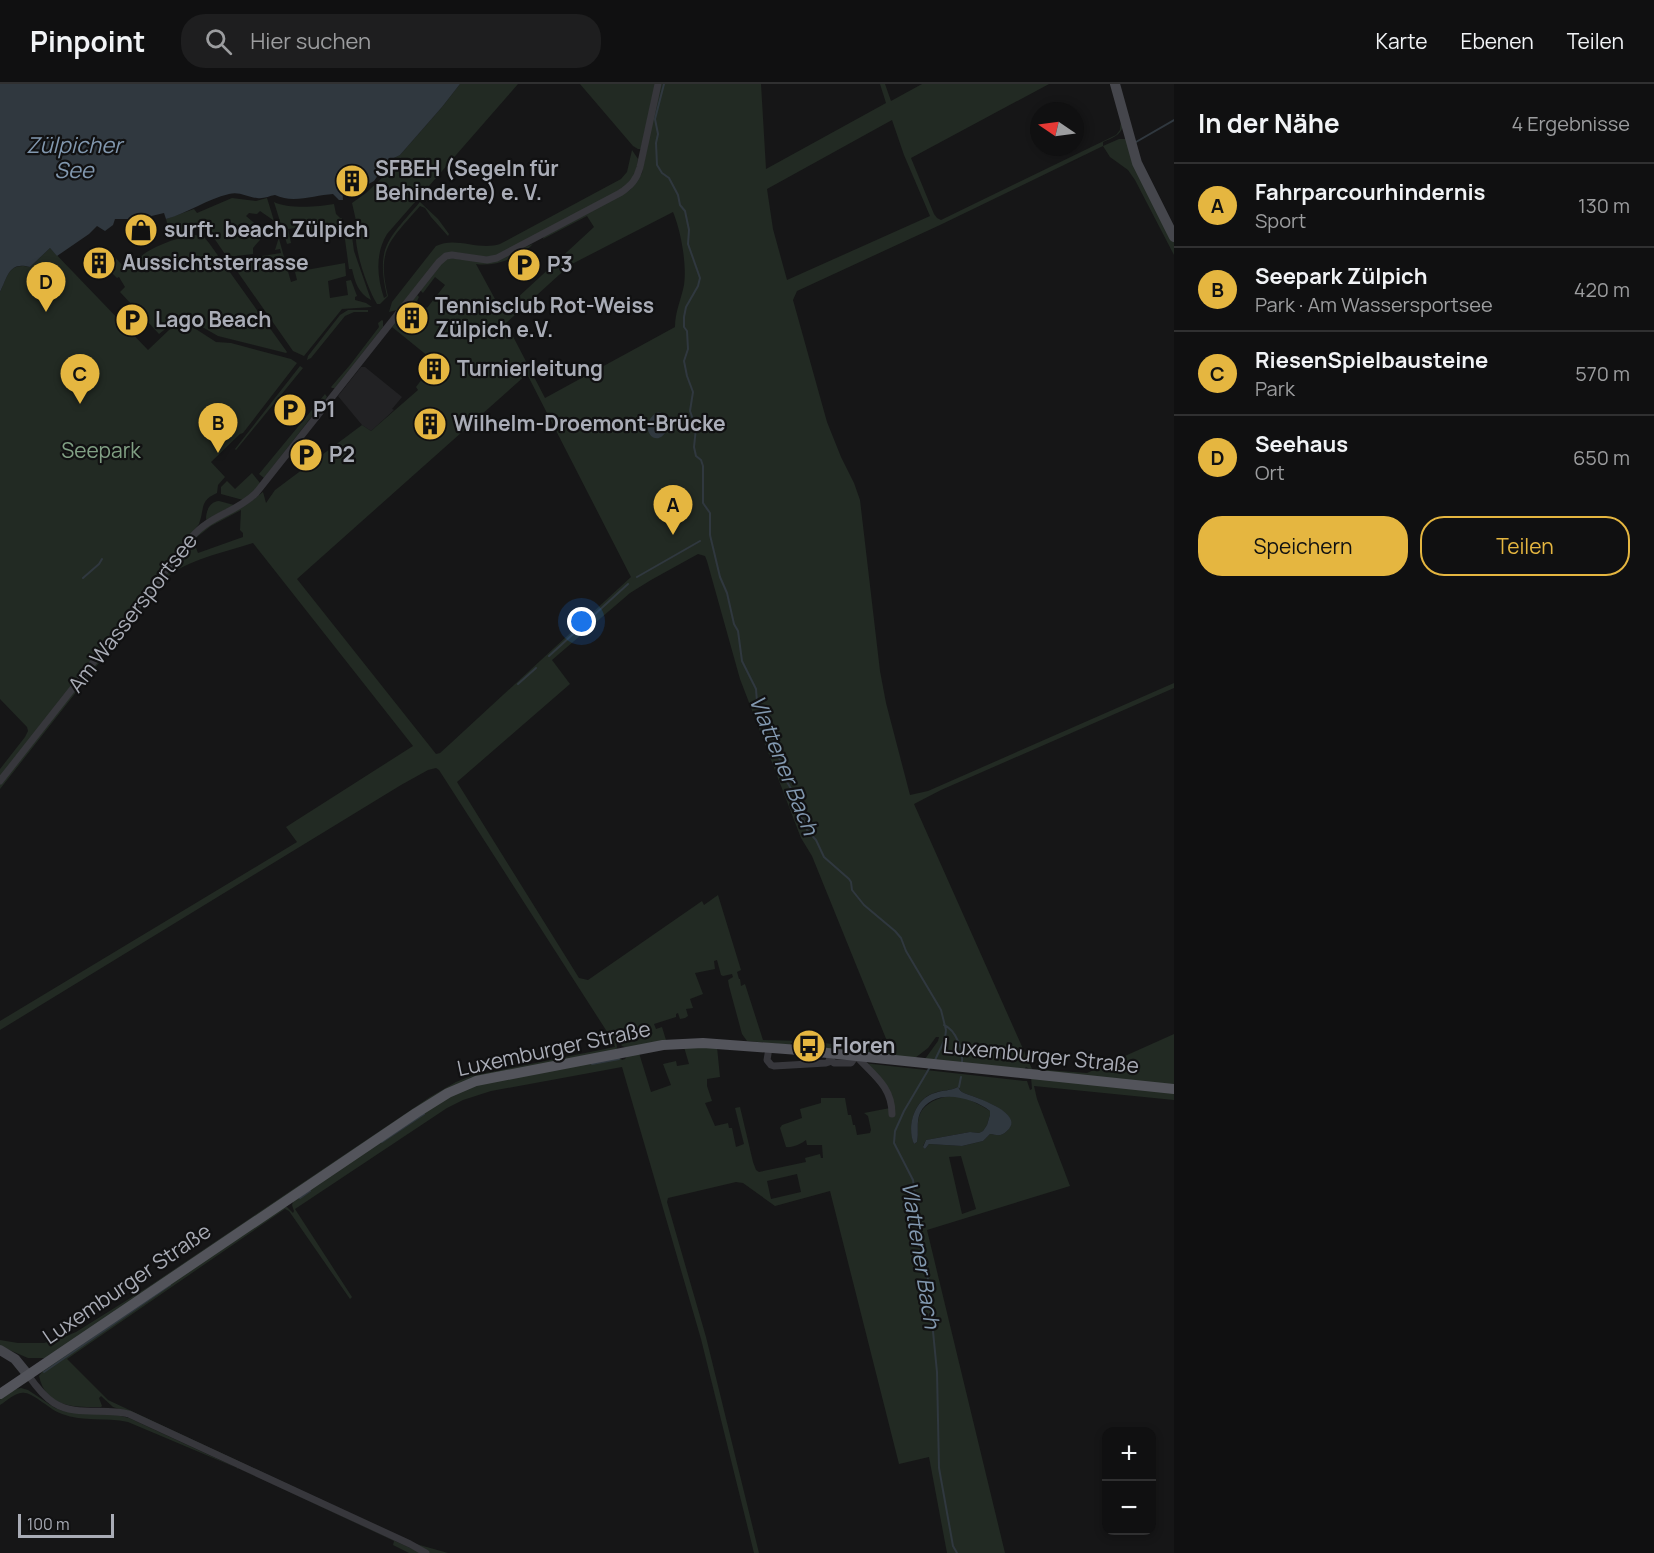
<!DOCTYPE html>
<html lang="de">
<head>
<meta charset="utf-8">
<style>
  body { margin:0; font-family:Manrope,sans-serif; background:#1e1e1f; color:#f1f3f6 }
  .controls { position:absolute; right:18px; bottom:18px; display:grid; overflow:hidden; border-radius:12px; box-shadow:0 3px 9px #0003 }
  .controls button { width:54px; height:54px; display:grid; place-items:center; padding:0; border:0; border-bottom:2px solid #303031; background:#101011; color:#f1f3f6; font:30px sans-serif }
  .compass { position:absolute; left:1030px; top:18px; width:54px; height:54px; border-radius:50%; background:#101011; box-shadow:0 3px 9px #0003; rotate:283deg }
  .scale { position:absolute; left:18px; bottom:15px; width:96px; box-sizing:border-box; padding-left:6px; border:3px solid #a9acb6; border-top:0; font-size:16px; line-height:21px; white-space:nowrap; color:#a9acb6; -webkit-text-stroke:4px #111112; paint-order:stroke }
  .you { position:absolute; left:582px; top:538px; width:21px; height:21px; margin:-15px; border:4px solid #fff; border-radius:50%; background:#1a73e8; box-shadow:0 0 0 9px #1a73e833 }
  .badge { display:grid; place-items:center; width:39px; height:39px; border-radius:50%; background:#e5b640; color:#111; font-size:20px; font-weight:700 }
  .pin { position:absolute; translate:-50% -50px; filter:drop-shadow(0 2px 3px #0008) }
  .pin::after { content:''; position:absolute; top:32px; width:21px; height:18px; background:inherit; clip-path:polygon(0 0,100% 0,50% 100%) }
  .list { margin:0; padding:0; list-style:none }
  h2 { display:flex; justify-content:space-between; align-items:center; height:78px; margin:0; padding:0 24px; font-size:26px }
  h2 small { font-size:20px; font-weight:400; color:#9c9d9f }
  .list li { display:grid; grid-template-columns:39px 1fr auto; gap:18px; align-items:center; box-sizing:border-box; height:84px; padding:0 24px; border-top:2px solid #303031 }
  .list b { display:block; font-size:22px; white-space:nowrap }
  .list p { margin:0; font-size:20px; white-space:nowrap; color:#9c9d9f }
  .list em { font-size:20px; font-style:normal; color:#9c9d9f }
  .actions { display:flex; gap:12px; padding:18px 24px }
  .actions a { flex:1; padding:14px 0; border:2px solid #e5b640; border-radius:24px; text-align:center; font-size:21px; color:#e5b640 }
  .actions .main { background:#e5b640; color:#111 }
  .icon { flex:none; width:33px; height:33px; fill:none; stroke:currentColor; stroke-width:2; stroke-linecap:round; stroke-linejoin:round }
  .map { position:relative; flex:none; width:1174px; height:1469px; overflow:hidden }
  header { display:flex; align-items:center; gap:36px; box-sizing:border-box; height:84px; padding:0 30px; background:#101011; border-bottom:2px solid #303031 }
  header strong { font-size:28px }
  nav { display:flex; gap:33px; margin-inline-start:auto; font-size:21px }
  .search { width:420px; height:54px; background:#1e1e1f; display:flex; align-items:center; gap:15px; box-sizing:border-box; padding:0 21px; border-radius:24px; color:#9c9d9f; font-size:22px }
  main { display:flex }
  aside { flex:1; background:#101011 }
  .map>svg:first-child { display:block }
  .built { fill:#222224 }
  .green { fill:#222a23; fill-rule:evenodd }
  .water { fill:#30383f }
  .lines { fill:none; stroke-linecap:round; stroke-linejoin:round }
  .stream { stroke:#30383f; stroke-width:2 }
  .street { stroke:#37373c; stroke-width:7 }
  .secondary { stroke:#45464c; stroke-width:10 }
  .primary { stroke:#53545b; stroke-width:10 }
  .labels { text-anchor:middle; stroke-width:4.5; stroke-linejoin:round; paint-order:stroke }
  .poi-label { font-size:21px; font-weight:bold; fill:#a9acb6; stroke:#111112; text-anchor:start }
  .park-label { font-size:21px; fill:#81a084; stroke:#111112 }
  .street-label { font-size:21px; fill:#a9acb6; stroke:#111112 }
  .water-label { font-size:22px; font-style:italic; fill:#8298af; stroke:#111112 }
</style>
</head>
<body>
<header>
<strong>Pinpoint</strong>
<div class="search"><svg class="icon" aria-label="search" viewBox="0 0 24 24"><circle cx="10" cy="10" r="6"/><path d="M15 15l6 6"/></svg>Hier suchen</div>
<nav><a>Karte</a><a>Ebenen</a><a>Teilen</a></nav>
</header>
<main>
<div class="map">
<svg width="1174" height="1469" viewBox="0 0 1174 1469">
  <rect width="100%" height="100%" fill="#161617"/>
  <path class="built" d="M361,283H365L402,313L392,325L394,326L371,347L362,341L338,312Z"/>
  <path class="green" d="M460,0H518L387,150C375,170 377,193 384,214L387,212C375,161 390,154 420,118L438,135L449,150L448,152L431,133L425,124L420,122C391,156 376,164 388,212L380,220H377C367,204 351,158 357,141L352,119L366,109L385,91L383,87L388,77L400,71L442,23Z
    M580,0H655L641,65H638L633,62Z
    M660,0H761L766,85L886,19L880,0H885L891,17L922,0H1049L911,74L934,130L937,134L941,136L1116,51L1120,46L1121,37L1123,42C1120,52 1112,54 1103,58V62L1119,55H1127L1174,158V171L1135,96L1128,86L1110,73L1103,62L940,141L797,207L793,216L827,338L841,373L854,399L860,416L880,587L886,619L910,711L928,707L1174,599V604L941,706L914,720L1032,985L1087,989L1174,950V1002L1031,986L1026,983L1024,986L925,975L938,957L939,953H936L928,964L915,974L811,963L791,959L790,961L747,957L742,950L729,902L728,896L733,893L732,890L723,892L721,891L717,876L714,877L715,885L695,889L703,910L690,915L693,924L686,925L688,932L685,934L680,935L678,929L676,930V933L654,940L656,945L662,943L666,956L627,964L622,962L618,957L616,958L617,963L616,967L475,994L45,1274H28L0,1262V1256L18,1259H44L62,1254L76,1248L148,1203L430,1013L456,998L471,992L615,963L613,957L439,686L436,684L428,686L401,701L0,946V937L297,758L286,743L413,662L253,459C223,469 188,475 165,495L0,705V701L193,454L204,444L249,419L263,408L266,419L275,406L362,341L371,347L418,306L416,303L422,295L427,297L430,295L423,292L428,286L433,289L437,284L432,280L434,277L392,243L417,211L419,213L417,217L427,224L445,201L435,193L423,209L420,206L441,178L448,174L485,178L533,160C521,173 495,183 476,180L502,228L594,143L587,132L543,155L544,152L630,106L634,101L642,89L645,74ZM892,36L904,71L930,132L787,196L773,145L767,105ZM673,128C681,147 687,181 684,201C681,216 675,228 675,243L545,314L506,239L570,181ZM527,290L631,493L451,659L440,669L436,670L297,495ZM241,426L240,446L243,449V453L198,469L193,456L211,442ZM698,470L705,472L707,477L740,595L801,754L812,772L891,967L807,957L763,956L745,900L741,902L740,895H739L737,888L741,886L718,811L704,821L702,817L588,896L579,894L457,698L570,600L552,576L630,509L651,496Z
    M632,66L638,75L636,89L624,104L498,171L487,173L452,168L397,226L389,228L392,218L436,162C456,152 478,167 500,160L621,95L627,88Z
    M232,114L256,117L267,114C276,142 283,170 291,198L297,196L295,188L345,179L346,192L328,197L330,214L348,211L346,197L351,196L357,212L355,213V216L366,219L372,223L342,225L304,272L293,267L230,177L281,169L280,165L275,166L279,153L273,136L260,127L257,130L249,129L246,132L266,149L253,164V170L227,173L205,141L171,153L166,135L194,125L197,129Z
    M274,118C288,125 318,123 334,120L336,130L340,134H342C340,149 326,153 313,155L310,141L299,143L298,140H296V144L288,145L291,159L287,160Z
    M347,140L351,145L354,167L371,216C358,209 355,198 352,185H349L344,148Z
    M195,151L204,153L209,159L287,268L286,269L218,252L190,236L183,234L178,235L159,250L120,208L125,203L119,193L117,194L112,189L116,185L109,177L106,180L99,173L104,167L107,171L111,169L124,183L128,180L134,186L142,179L138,175C150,163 178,153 195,151Z
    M50,164L148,266L169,246L178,240L182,239L188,240L216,258L231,259L291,275L297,279L243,349L240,350L211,378L225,393L218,401L217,409C199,417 205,424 199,440L127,530L40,646L0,693V685L25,653L28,647L27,643L0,615V208C8,191 9,178 30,183Z
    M348,226H368V228H354L345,232L311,274L307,276L308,272L340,231Z
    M382,236L383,237V243L335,304H332L331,303L350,281L379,243L378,239Z
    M300,282L303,284L236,366L235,365Z
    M325,310L327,313L264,394L259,390Z
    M252,389L260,399L253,408L243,416L221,410V403L227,397L235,405Z
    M219,417L234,421L206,436C206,427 209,418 219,417Z
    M684,963H717L720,993L707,995V1002L712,1017L705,1019L715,1042L728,1039L729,1044H732L736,1063L744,1060L735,1024L740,1023L753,1078L756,1086L759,1088L806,1078L805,1074L820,1070L821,1074H823L822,1061H807L806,1056C801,1060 792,1064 786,1063L780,1044L782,1041L802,1034L800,1025L821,1019V1014H845L848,1031H851L853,1041H855L857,1051L870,1049L871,1046L868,1032L864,1029L890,1024L886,1009L863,983C873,990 885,1002 889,1013C892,1019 890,1026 890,1033H894C894,1008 883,993 863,979L1024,997H1027L1030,1006L1032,1005L1031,993L1174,1008V1016L1034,1002L1037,1015L1070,1102L927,1146L1005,1469H947L929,1373L899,1380L830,1107L775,1122L743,1099L736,1098L668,1114L667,1118L706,1253L759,1469H754L701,1255L622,983L491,1007L463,1016L447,1024L295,1125L352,1213L350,1215L289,1127L285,1125L67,1275L108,1316L416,1460L448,1469H430L413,1459L137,1331L113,1323L101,1312L99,1314L102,1322L101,1323C74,1323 46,1324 39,1292L44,1285L282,1123H287L293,1129L294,1127L292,1121L294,1115L447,1013L464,1004L482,999L619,973L622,976L625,975L628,971L639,969L651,1008L671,1001L663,980L676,977L677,982L689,980ZM958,1003C960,1006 960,1007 964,1009C974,1013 1026,1029 1007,1047C1001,1053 997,1051 990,1050L983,1057L962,1062L929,1060L925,1065L923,1062L926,1056L970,1048L979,1049L983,1047L987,1041L990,1031V1027C981,1021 966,1013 956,1012C943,1011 925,1018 920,1030C916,1039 919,1049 917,1058L914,1060C907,1043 914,1015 934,1009C942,1006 950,1007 958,1003ZM961,1072L976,1125L962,1130L949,1073ZM797,1090L801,1108L771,1115L767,1097Z
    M21,1304L28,1306L55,1324L63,1327L113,1330L129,1334L421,1469H409L393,1461L394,1457L244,1387L128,1338C106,1333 83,1338 62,1330C50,1326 35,1310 25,1309C16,1307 7,1317 0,1321V1314L16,1305Z"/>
  <path class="water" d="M0,0H460L442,23L400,71L388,77L374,97L363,103L357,93L345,94V101L342,102L343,116H339L333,110C315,111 293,120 275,111C269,112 264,115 257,114C247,113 239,107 229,110C207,115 188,129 166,135L164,129L139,135H115L113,141L105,147L97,142L89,150L57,172L50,164L30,183C9,177 8,192 0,208Z
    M658,328C665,329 668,333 669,341C658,372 634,341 658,328Z
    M958,1003C960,1006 960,1007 964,1009C974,1013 1027,1029 1007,1047C1001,1053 997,1051 990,1050L983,1057L962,1062L929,1060L925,1065L923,1063L926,1056L970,1048L979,1049L983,1047L987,1041L990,1031V1027C972,1013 933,1003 920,1029C916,1038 919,1049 917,1058L914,1060C906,1042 915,1014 935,1009C943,1006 950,1007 958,1003Z"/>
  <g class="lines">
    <path class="stream" d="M664,0L655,35L658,50L656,59L657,81L662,89L669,94L678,111L680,121L685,127L689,146L688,160L700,194L698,202L686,223L684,233V243L687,247L688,265L684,277L687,292L693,308L690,327L696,344L694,363L696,372L701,376L703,382V419L710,429V451L720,493L727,509L734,540L738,547L742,577L756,605L757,618L774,654L780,677L785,686L787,698L798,716L800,732L804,737L807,746L816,756L824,773L849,795L851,798L852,806L864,821L895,847L901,854L906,867L941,926L946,946L945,955L935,976
      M1136,58L1174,36
      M637,493L700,457
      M83,494L99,480L102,475
      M549,572L628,500
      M518,600L536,584
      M944,941C956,946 963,966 962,978
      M592,980L619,975
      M930,983L904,1027L895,1047L894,1059L913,1096L922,1165L926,1176L937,1288L939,1384L953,1462L957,1469
      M959,1003L961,993
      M382,1058L424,1030
      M300,1114L310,1107
      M44,1288L170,1201"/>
    <path class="street" d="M0,697L192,453C209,432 237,428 256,409L439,178L446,172L452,171L487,176L497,174L620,109C631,102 637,95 640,83L658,0
      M769,964L767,976L771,981L774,982L826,979L829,978L830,973
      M830,970L831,976L834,979H851L856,972C873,991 892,1002 892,1030
      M28,1291C35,1301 43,1312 54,1319C76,1333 105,1323 129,1330L410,1460L426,1469"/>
    <path class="secondary" d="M1115,0L1137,79L1174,153
      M0,1266L15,1275L28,1291"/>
    <path class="primary" d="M0,1310L416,1029L448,1009L476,997L663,961L703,959L799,966L1174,1005"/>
  </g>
  <defs>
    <symbol id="building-disc" viewBox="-11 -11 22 22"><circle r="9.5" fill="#e5b640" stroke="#111112"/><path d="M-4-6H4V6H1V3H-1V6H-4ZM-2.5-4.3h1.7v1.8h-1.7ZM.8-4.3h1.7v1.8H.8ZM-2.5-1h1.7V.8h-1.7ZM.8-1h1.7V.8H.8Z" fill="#111"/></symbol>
    <symbol id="shop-disc" viewBox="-11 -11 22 22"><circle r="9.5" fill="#e5b640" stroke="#111112"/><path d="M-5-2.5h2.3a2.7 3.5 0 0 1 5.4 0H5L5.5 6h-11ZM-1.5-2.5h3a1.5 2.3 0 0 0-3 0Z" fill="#111"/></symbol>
    <symbol id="parking-disc" viewBox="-11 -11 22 22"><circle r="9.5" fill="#e5b640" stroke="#111112"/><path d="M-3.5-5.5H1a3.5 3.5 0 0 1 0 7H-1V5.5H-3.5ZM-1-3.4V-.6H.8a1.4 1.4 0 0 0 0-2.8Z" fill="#111"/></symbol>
    <symbol id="bus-disc" viewBox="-11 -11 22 22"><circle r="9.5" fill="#e5b640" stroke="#111112"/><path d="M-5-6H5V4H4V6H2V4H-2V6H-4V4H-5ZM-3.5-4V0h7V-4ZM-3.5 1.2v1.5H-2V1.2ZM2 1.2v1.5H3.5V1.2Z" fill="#111"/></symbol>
  </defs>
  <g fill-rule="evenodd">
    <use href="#building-disc" x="333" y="78" width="38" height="38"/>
    <use href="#shop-disc" x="122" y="127" width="38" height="38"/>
    <use href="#building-disc" x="80" y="160" width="38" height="38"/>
    <use href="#parking-disc" x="505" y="162" width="38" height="38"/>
    <use href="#building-disc" x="393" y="215" width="38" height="38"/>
    <use href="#parking-disc" x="113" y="217" width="38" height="38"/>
    <use href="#building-disc" x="415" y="266" width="38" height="38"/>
    <use href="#parking-disc" x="271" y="307" width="38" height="38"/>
    <use href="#building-disc" x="411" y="321" width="38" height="38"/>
    <use href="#parking-disc" x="287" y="352" width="38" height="38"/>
    <use href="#bus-disc" x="790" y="943" width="38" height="38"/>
  </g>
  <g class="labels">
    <g class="poi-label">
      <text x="375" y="92">SFBEH (Segeln für<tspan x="375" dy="24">Behinderte) e. V.</tspan></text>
      <text x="164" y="153">surft. beach Zülpich</text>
      <text x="122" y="186">Aussichtsterrasse</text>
      <text x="547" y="188">P3</text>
      <text x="435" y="229">Tennisclub Rot-Weiss<tspan x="435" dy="24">Zülpich e.V.</tspan></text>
      <text x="155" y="243">Lago Beach</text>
      <text x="457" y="292">Turnierleitung</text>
      <text x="313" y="333">P1</text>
      <text x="453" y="347">Wilhelm-Droemont-Brücke</text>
      <text x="329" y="378">P2</text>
      <text x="832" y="969">Floren</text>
    </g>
    <g class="park-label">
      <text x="101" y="374">Seepark</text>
    </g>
    <g class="street-label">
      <text transform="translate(133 529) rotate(-52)" y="7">Am Wassersportsee</text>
      <text transform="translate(554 965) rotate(-12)" y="7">Luxemburger Straße</text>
      <text transform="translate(1041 972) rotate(6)" y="7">Luxemburger Straße</text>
      <text transform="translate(127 1200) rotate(-34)" y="7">Luxemburger Straße</text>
    </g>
    <g class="water-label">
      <text x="74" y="69">Zülpicher<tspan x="74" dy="25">See</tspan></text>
      <text transform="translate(784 681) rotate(68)" y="8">Vlattener Bach</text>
      <text transform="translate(921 1171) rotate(81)" y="8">Vlattener Bach</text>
    </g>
  </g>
</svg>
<div class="controls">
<button>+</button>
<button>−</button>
</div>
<svg class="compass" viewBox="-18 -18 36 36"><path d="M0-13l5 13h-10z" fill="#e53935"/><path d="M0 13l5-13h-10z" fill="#9c9d9f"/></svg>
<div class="scale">100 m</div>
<div class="you"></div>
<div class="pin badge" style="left:673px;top:451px">A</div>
<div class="pin badge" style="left:218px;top:369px">B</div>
<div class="pin badge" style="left:80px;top:320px">C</div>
<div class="pin badge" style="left:46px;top:228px">D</div>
</div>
<aside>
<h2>In der Nähe<small>4 Ergebnisse</small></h2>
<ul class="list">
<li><span class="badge">A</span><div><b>Fahrparcourhindernis</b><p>Sport</p></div><em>130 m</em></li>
<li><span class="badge">B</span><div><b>Seepark Zülpich</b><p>Park · Am Wassersportsee</p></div><em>420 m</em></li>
<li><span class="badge">C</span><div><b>RiesenSpielbausteine</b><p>Park</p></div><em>570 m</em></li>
<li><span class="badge">D</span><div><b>Seehaus</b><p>Ort</p></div><em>650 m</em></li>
</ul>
<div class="actions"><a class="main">Speichern</a><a>Teilen</a></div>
</aside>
</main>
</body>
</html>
